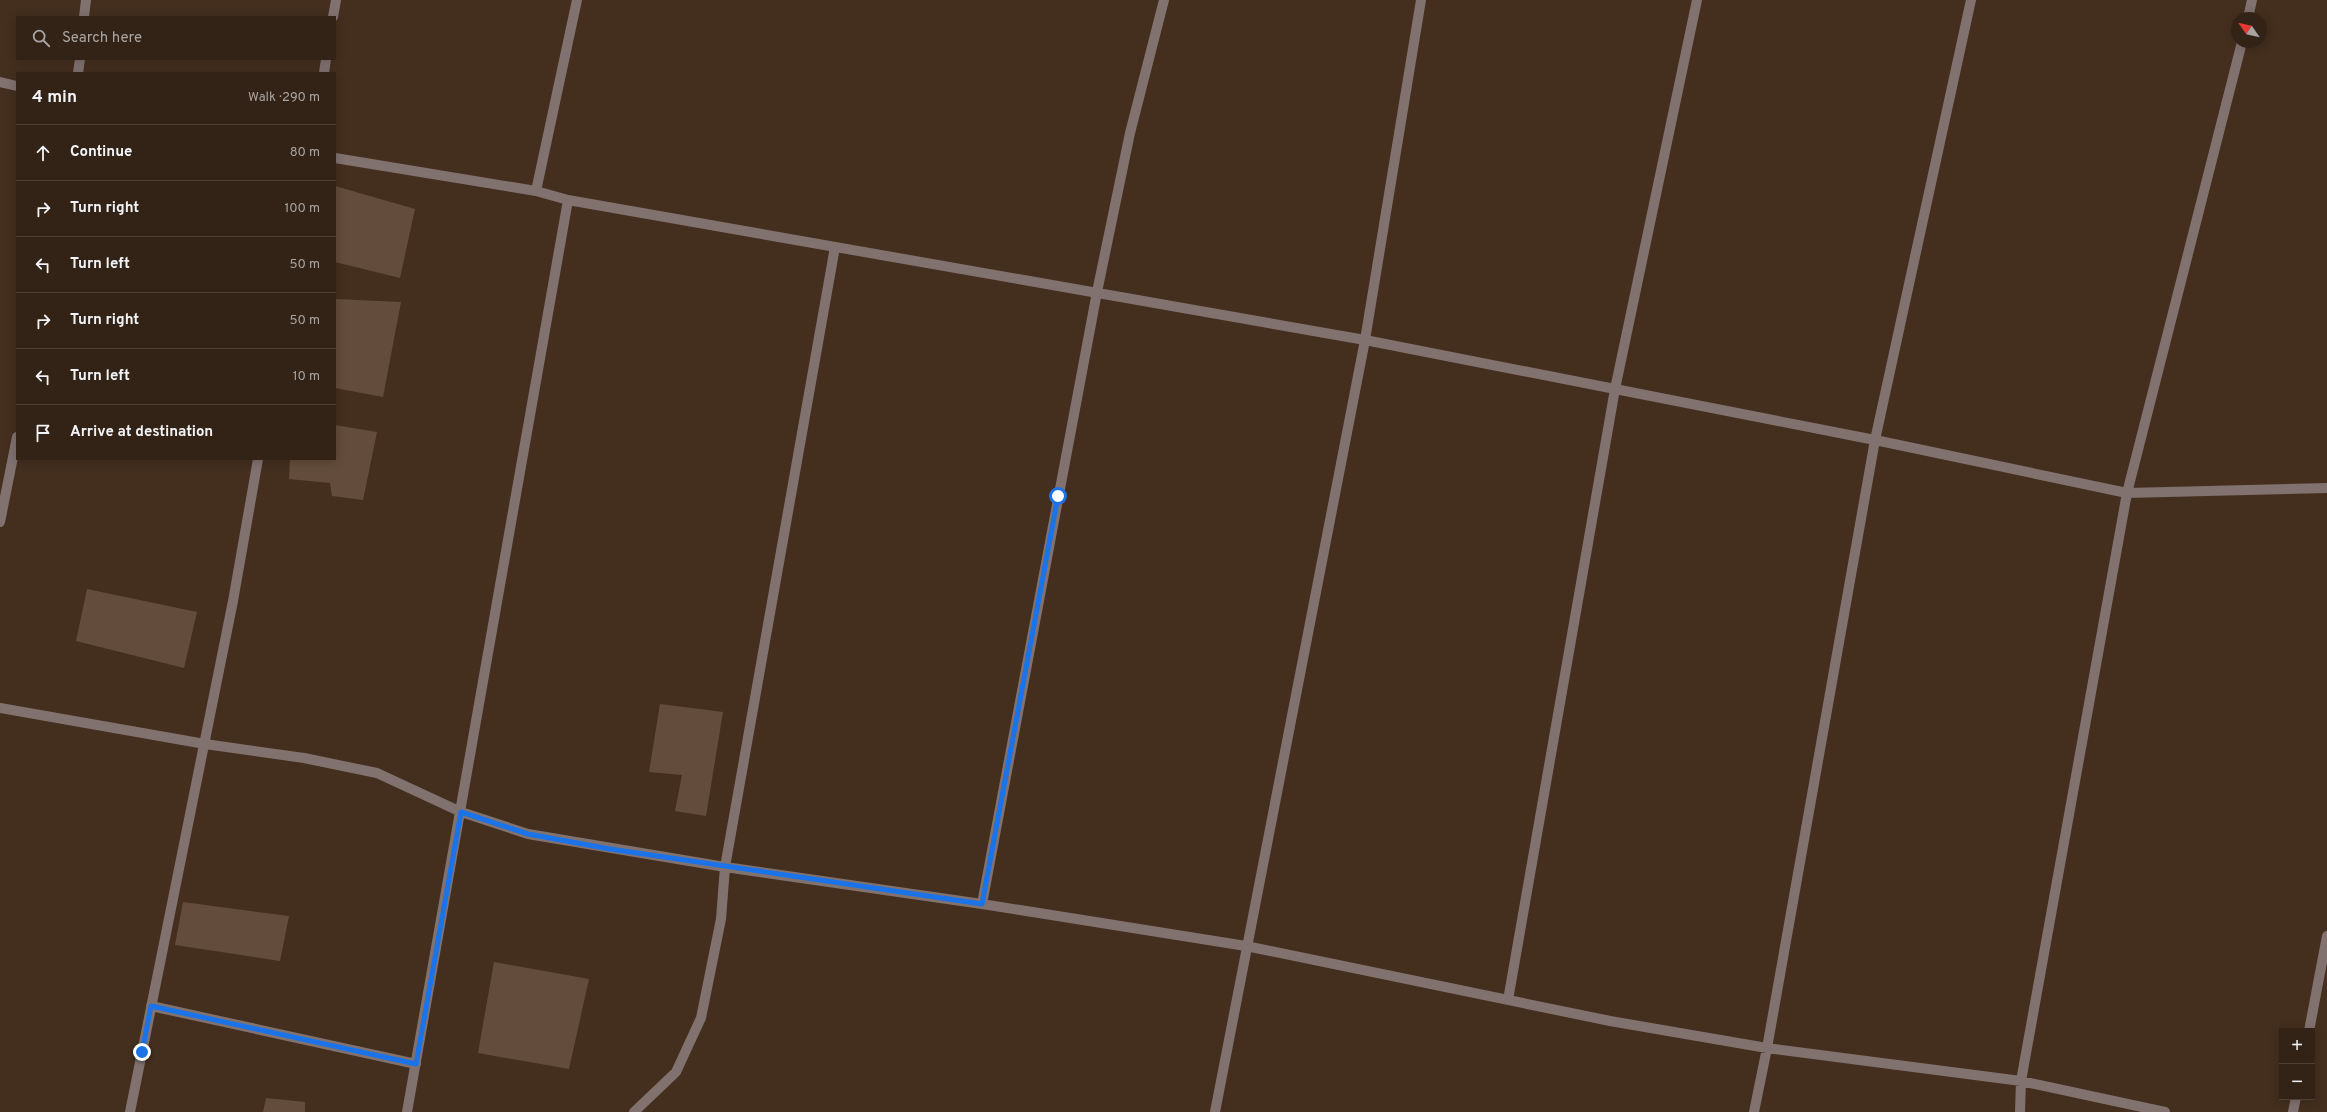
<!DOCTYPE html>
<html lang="en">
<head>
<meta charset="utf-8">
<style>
  body { margin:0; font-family:Overpass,sans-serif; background:#3b2b1f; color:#f1f3f6 }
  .controls { position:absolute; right:12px; bottom:12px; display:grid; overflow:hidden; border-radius:0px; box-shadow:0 2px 10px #0003 }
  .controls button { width:36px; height:36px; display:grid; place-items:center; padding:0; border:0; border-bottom:1px solid #4e4035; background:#332316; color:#f1f3f6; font:20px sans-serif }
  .compass { position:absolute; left:2231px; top:12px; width:36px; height:36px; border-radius:50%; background:#332316; box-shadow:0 2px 10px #0003; rotate:304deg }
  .stop { position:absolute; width:12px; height:12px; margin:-9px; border:3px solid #1a73e8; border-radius:50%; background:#fff }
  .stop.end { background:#1a73e8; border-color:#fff; box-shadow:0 1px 4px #0008 }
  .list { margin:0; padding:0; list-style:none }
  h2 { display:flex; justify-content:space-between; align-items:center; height:52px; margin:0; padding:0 16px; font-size:17px }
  h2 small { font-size:13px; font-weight:400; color:#a9a4a1 }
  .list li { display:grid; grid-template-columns:26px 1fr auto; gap:12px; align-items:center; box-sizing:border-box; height:56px; padding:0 16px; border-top:1px solid #4e4035 }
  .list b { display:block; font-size:15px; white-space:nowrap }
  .list em { font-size:13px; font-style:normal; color:#a9a4a1 }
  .icon { flex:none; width:22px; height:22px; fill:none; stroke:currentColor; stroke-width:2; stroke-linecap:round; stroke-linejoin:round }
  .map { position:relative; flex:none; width:2327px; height:1112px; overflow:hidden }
  .search { position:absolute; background:#332316; box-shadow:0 2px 10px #0003; left:16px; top:16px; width:320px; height:44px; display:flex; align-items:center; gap:10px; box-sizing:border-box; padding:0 14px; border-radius:0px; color:#a9a4a1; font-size:15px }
  .panel { position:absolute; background:#332316; box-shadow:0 2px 10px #0003; left:16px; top:72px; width:320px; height:388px; border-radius:0px }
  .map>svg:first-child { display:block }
  .building { fill:#634c3b }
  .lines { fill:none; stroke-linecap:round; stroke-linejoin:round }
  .minor { stroke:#817270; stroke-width:10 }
  .route { stroke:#1a73e8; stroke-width:5 }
</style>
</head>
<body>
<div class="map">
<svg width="2327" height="1112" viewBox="0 0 2327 1112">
  <rect width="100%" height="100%" fill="#442f1e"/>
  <path class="building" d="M335,186L415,209L400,278L335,262Z
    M335,299L401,302L383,397L335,388Z
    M335,425L377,432L363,500L332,496L330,483L289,479L290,459H335Z
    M87,589L197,612L184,668L76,641Z
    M660,704L723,712L706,816L675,811L682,775L649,772Z
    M183,902L289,916L280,961L175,945Z
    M494,962L589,979L569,1069L478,1053Z
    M266,1098L305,1102V1112H263Z"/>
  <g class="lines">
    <path class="minor" d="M84,17L86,0
      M333,17L336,0
      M2248,18L2252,0
      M78,73L80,59
      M324,73L326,59
      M0,82L17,86
      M335,158L536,191L568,200L1365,340L1875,440L2127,493L2327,488
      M536,191L577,0
      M0,522L17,437
      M0,708L205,744L304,758L377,773L461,812L528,834L725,867L982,904L1246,946L1610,1021L1767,1048L2021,1081L2165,1112
      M982,904L1097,292L1130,133L1164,0
      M1508,1000L1615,389L1697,0
      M151,1006L416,1064
      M2309,1031L2327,936
      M130,1112L233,601L258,459
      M407,1112L568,200
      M634,1112L676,1072L701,1018L721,919L725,867L835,247
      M1215,1112L1365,340L1421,0
      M1754,1112L1767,1048L1875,440L1971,0
      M2020,1112L2021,1081L2127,493L2242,42
      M2293,1112L2296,1097"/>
  </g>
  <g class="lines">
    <path class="route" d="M142,1052L151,1006L416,1064L461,812L528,834L610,849L982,904L1058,496"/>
  </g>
</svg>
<div class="controls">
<button>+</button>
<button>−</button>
</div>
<svg class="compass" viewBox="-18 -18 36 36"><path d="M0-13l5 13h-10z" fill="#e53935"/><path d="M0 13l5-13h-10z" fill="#a9a4a1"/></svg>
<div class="stop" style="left:1058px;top:496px"></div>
<div class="stop end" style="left:142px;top:1052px"></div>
<div class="search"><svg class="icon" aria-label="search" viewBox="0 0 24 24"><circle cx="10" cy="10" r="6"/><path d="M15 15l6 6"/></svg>Search here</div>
<section class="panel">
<h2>4 min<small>Walk · 290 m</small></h2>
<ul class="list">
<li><svg class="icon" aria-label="ahead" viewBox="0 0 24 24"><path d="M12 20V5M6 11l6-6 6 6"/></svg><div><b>Continue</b></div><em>80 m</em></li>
<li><svg class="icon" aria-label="right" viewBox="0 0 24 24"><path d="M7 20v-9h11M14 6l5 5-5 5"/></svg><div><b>Turn right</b></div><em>100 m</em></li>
<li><svg class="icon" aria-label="left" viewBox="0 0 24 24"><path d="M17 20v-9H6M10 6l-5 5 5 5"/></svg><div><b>Turn left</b></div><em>50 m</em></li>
<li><svg class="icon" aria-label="right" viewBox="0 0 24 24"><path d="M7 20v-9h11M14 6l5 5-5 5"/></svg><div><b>Turn right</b></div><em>50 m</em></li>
<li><svg class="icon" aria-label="left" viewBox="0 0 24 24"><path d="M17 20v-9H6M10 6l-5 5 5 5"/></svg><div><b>Turn left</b></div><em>10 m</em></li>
<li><svg class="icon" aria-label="arrive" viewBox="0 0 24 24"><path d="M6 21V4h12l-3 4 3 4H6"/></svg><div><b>Arrive at destination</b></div></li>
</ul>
</section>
</div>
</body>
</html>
